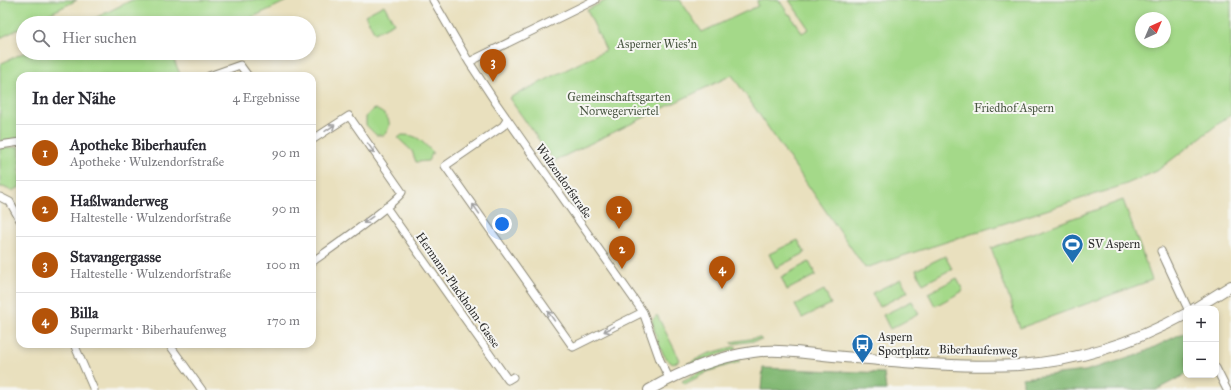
<!DOCTYPE html>
<html lang="de">
<head>
<meta charset="utf-8">
<style>
  body { margin:0; font-family:"IM FELL Great Primer",serif; background:#f2f2f3; color:#2b2b33 }
  .controls { position:absolute; right:12px; bottom:12px; display:grid; overflow:hidden; border-radius:8px; box-shadow:0 2px 6px #0003 }
  .controls button { width:36px; height:36px; display:grid; place-items:center; padding:0; border:0; border-bottom:1px solid #e1e1e2; background:#fff; color:#2b2b33; font:20px sans-serif }
  .compass { position:absolute; left:1135px; top:12px; width:36px; height:36px; border-radius:50%; background:#fff; box-shadow:0 2px 6px #0003; rotate:44deg }
  .you { position:absolute; left:502px; top:224px; width:14px; height:14px; margin:-10px; border:3px solid #fff; border-radius:50%; background:#1a73e8; box-shadow:0 0 0 6px #1a73e833 }
  .badge { display:grid; place-items:center; width:26px; height:26px; border-radius:50%; background:#b45309; color:#fff; font-size:13px; font-weight:700 }
  .pin { position:absolute; translate:-50% -33px; filter:drop-shadow(0 1px 2px #0008) }
  .pin::after { content:''; position:absolute; top:21px; width:14px; height:12px; background:inherit; clip-path:polygon(0 0,100% 0,50% 100%) }
  .list { margin:0; padding:0; list-style:none }
  h2 { display:flex; justify-content:space-between; align-items:center; height:52px; margin:0; padding:0 16px; font-size:17px }
  h2 small { font-size:13px; font-weight:400; color:#7c7c81 }
  .list li { display:grid; grid-template-columns:26px 1fr auto; gap:12px; align-items:center; box-sizing:border-box; height:56px; padding:0 16px; border-top:1px solid #e1e1e2 }
  .list b { display:block; font-size:15px; white-space:nowrap }
  .list p { margin:0; font-size:13px; white-space:nowrap; color:#7c7c81 }
  .list em { font-size:13px; font-style:normal; color:#7c7c81 }
  .icon { flex:none; width:22px; height:22px; fill:none; stroke:currentColor; stroke-width:2; stroke-linecap:round; stroke-linejoin:round }
  .map { position:relative; flex:none; width:1231px; height:390px; overflow:hidden }
  .search { position:absolute; background:#fff; box-shadow:0 2px 6px #0003; left:16px; top:16px; width:300px; height:44px; display:flex; align-items:center; gap:10px; box-sizing:border-box; padding:0 14px; border-radius:22px; color:#7c7c81; font-size:15px }
  .panel { position:absolute; background:#fff; box-shadow:0 2px 6px #0003; left:16px; top:72px; width:300px; height:276px; border-radius:12px }
  .map>svg:first-child { display:block }
  .green { fill:#a4d989; stroke:#68825a; fill-rule:evenodd }
  .forest { fill:#83b975; stroke:#577250 }
  .lines { fill:none; stroke-linecap:round; stroke-linejoin:round }
  .minor-casing { stroke:#8a8674; stroke-width:9 }
  .secondary-casing { stroke:#8a8674; stroke-width:12 }
  .minor { stroke:#fff; stroke-width:7 }
  .secondary { stroke:#fff; stroke-width:10 }
  .oneway { stroke:#a0a0a0 }
  .labels { text-anchor:middle; stroke-width:4; stroke-linejoin:round; paint-order:stroke }
  .park-label { font-size:12px; fill:#495642; stroke:#f6f6f2 }
  .street-label { font-size:12px; fill:#2b2b2b; stroke:#f6f6f2 }
  .poi-label { font-size:12px; fill:#2b2b2b; stroke:#f6f6f2; text-anchor:start }
</style>
</head>
<body>
<div class="map">
<svg width="1231" height="390" viewBox="0 0 1231 390">
  <rect width="100%" height="100%" fill="#f6f6f2"/>
  <filter id="ink" filterUnits="userSpaceOnUse"><feTurbulence type="fractalNoise" baseFrequency=".025" numOctaves="2"/><feDisplacementMap in="SourceGraphic" scale="8" xChannelSelector="R" yChannelSelector="G"/><feConvolveMatrix kernelMatrix="1 2 1 2 8 2 1 2 1" color-interpolation-filters="sRGB"/></filter>
  <filter id="wash" filterUnits="userSpaceOnUse"><feTurbulence type="fractalNoise" baseFrequency=".012" numOctaves="4" result="noise"/><feDisplacementMap in="SourceGraphic" scale="16" xChannelSelector="R" yChannelSelector="G"/><feGaussianBlur stdDeviation="0.9" result="paint"/><feColorMatrix in="noise" values="0 0 0 0 0 0 0 0 0 0 0 0 0 0 0 0 0 1.4 0 .05"/><feComposite in="paint" operator="in"/></filter>
  <g filter="url(#wash)">
    <rect width="100%" height="100%" fill="#e9e0be"/>
    <path class="green" d="M4,0H77L31,23H23V27L0,38V2Z
      M132,0H289L240,23H85Z
      M607,0H680L702,32L758,6L757,0H779L789,15L790,14L795,23L796,22L802,33L809,29L789,0H1231V114L1157,171L1124,185L865,268L732,75L554,161L509,98L606,50L587,10ZM1141,18H1165V42H1141Z
      M384,5L394,23L375,33L365,15Z
      M23,53H177L172,56L181,76H20V140L0,141V64Z
      M375,109C389,115 394,124 384,135H376L366,125V117L372,110Z
      M402,135C420,135 420,141 433,152L428,161L416,162L412,151L398,138Z
      M20,147V187L12,191L3,187H0V148Z
      M1123,200L1152,280L1020,328L991,248Z
      M798,240L805,253L776,268L769,254Z
      M945,256L952,269L923,284L916,270Z
      M809,262L816,275L787,290L781,277Z
      M957,278L963,291L935,306L928,293Z
      M901,279L908,292L879,307L872,293Z
      M824,290L831,304L802,318L795,305Z
      M912,301L919,314L890,329L883,315Z
      M657,315L680,360L673,364C660,357 655,334 652,320Z
      M755,338H760L762,340L732,344L731,342Z
      M736,346V349L683,366L707,354Z
      M739,359V362L709,371L685,384L682,381L712,366Z"/>
    <path class="forest" d="M1185,332L1186,374L1156,390H1023V378L1085,371L1138,355Z
      M763,368L884,373L886,390H761Z"/>
  </g>
  <g filter="url(#ink)">
    <g class="lines">
      <defs>
        <path id="minor" d="M433,0L469,62L496,103L643,312L660,360L669,378
          M469,62L595,0
          M209,76L240,65L248,76
          M507,120L503,126L445,166L573,347L643,312
          M312,140L349,116L402,192C398,202 326,252 312,262
          M0,145L20,142
          M0,197L10,202L20,220
          M386,207L508,380L513,377
          M1161,251L1188,309
          M74,344L94,390
          M169,344L202,390
          M1216,368L1227,390"/>
        <path id="secondary" d="M1194,309L1231,286
          M649,390C682,371 716,357 753,352C783,348 815,355 844,357C902,362 962,368 1019,365C1078,361 1135,342 1186,314"/>
      </defs>
      <use href="#minor" class="minor-casing"/>
      <use href="#secondary" class="secondary-casing"/>
      <use href="#minor" class="minor"/>
      <use href="#secondary" class="secondary"/>
    </g>
    <defs><path id="oneway-shaft" d="M-6 0H5M1.5-3L5.5 0L1.5 3" fill="none" stroke-width="1.6" stroke-linecap="round" stroke-linejoin="round"/></defs>
    <g class="oneway">
      <use href="#oneway-shaft" transform="translate(330 128) rotate(-34)"/>
      <use href="#oneway-shaft" transform="translate(371 148) rotate(55)"/>
      <use href="#oneway-shaft" transform="translate(476 209) rotate(-125)"/>
      <use href="#oneway-shaft" transform="translate(368 220) rotate(144)"/>
      <use href="#oneway-shaft" transform="translate(551 316) rotate(-125)"/>
      <use href="#oneway-shaft" transform="translate(609 329) rotate(153)"/>
    </g>
  </g>
  <defs>
    <symbol id="stadium-pin" viewBox="-11 -11 22 30"><path d="M0 17L-7.5 6A9.5 9.5 0 1 1 7.5 6Z" fill="#1f6fb2" stroke="#f6f6f2"/><path d="M0-5a6.5 5 0 1 0 0 10a6.5 5 0 1 0 0-10ZM-3.5-1.8h7v3.6h-7Z" fill="#fff"/></symbol>
    <symbol id="bus-pin" viewBox="-11 -11 22 30"><path d="M0 17L-7.5 6A9.5 9.5 0 1 1 7.5 6Z" fill="#1f6fb2" stroke="#f6f6f2"/><path d="M-5-6H5V4H4V6H2V4H-2V6H-4V4H-5ZM-3.5-4V0h7V-4ZM-3.5 1.2v1.5H-2V1.2ZM2 1.2v1.5H3.5V1.2Z" fill="#fff"/></symbol>
  </defs>
  <g fill-rule="evenodd">
    <use href="#stadium-pin" x="1060" y="232" width="25" height="34"/>
    <use href="#bus-pin" x="850" y="332" width="25" height="34"/>
  </g>
  <g class="labels">
    <g class="park-label">
      <text x="657" y="48">Asperner Wies'n</text>
      <text x="619" y="101">Gemeinschaftsgarten<tspan x="619" dy="14">Norwegerviertel</tspan></text>
      <text x="1014" y="112">Friedhof Aspern</text>
    </g>
    <g class="street-label">
      <text transform="translate(564 181) rotate(55)" y="4">Wulzendorfstraße</text>
      <text transform="translate(458 290) rotate(55)" y="4">Hermann-Plackholm-Gasse</text>
      <text transform="translate(978 350) rotate(1)" y="4">Biberhaufenweg</text>
    </g>
    <g class="poi-label">
      <text x="1088" y="248">SV Aspern</text>
      <text x="878" y="341">Aspern<tspan x="878" dy="14">Sportplatz</tspan></text>
    </g>
  </g>
</svg>
<div class="controls">
<button>+</button>
<button>−</button>
</div>
<svg class="compass" viewBox="-18 -18 36 36"><path d="M0-13l5 13h-10z" fill="#e53935"/><path d="M0 13l5-13h-10z" fill="#7c7c81"/></svg>
<div class="you"></div>
<div class="pin badge" style="left:619px;top:229px">1</div>
<div class="pin badge" style="left:622px;top:269px">2</div>
<div class="pin badge" style="left:493px;top:82px">3</div>
<div class="pin badge" style="left:722px;top:289px">4</div>
<div class="search"><svg class="icon" aria-label="search" viewBox="0 0 24 24"><circle cx="10" cy="10" r="6"/><path d="M15 15l6 6"/></svg>Hier suchen</div>
<section class="panel">
<h2>In der Nähe<small>4 Ergebnisse</small></h2>
<ul class="list">
<li><span class="badge">1</span><div><b>Apotheke Biberhaufen</b><p>Apotheke · Wulzendorfstraße</p></div><em>90 m</em></li>
<li><span class="badge">2</span><div><b>Haßlwanderweg</b><p>Haltestelle · Wulzendorfstraße</p></div><em>90 m</em></li>
<li><span class="badge">3</span><div><b>Stavangergasse</b><p>Haltestelle · Wulzendorfstraße</p></div><em>100 m</em></li>
<li><span class="badge">4</span><div><b>Billa</b><p>Supermarkt · Biberhaufenweg</p></div><em>170 m</em></li>
</ul>
</section>
</div>
</body>
</html>
